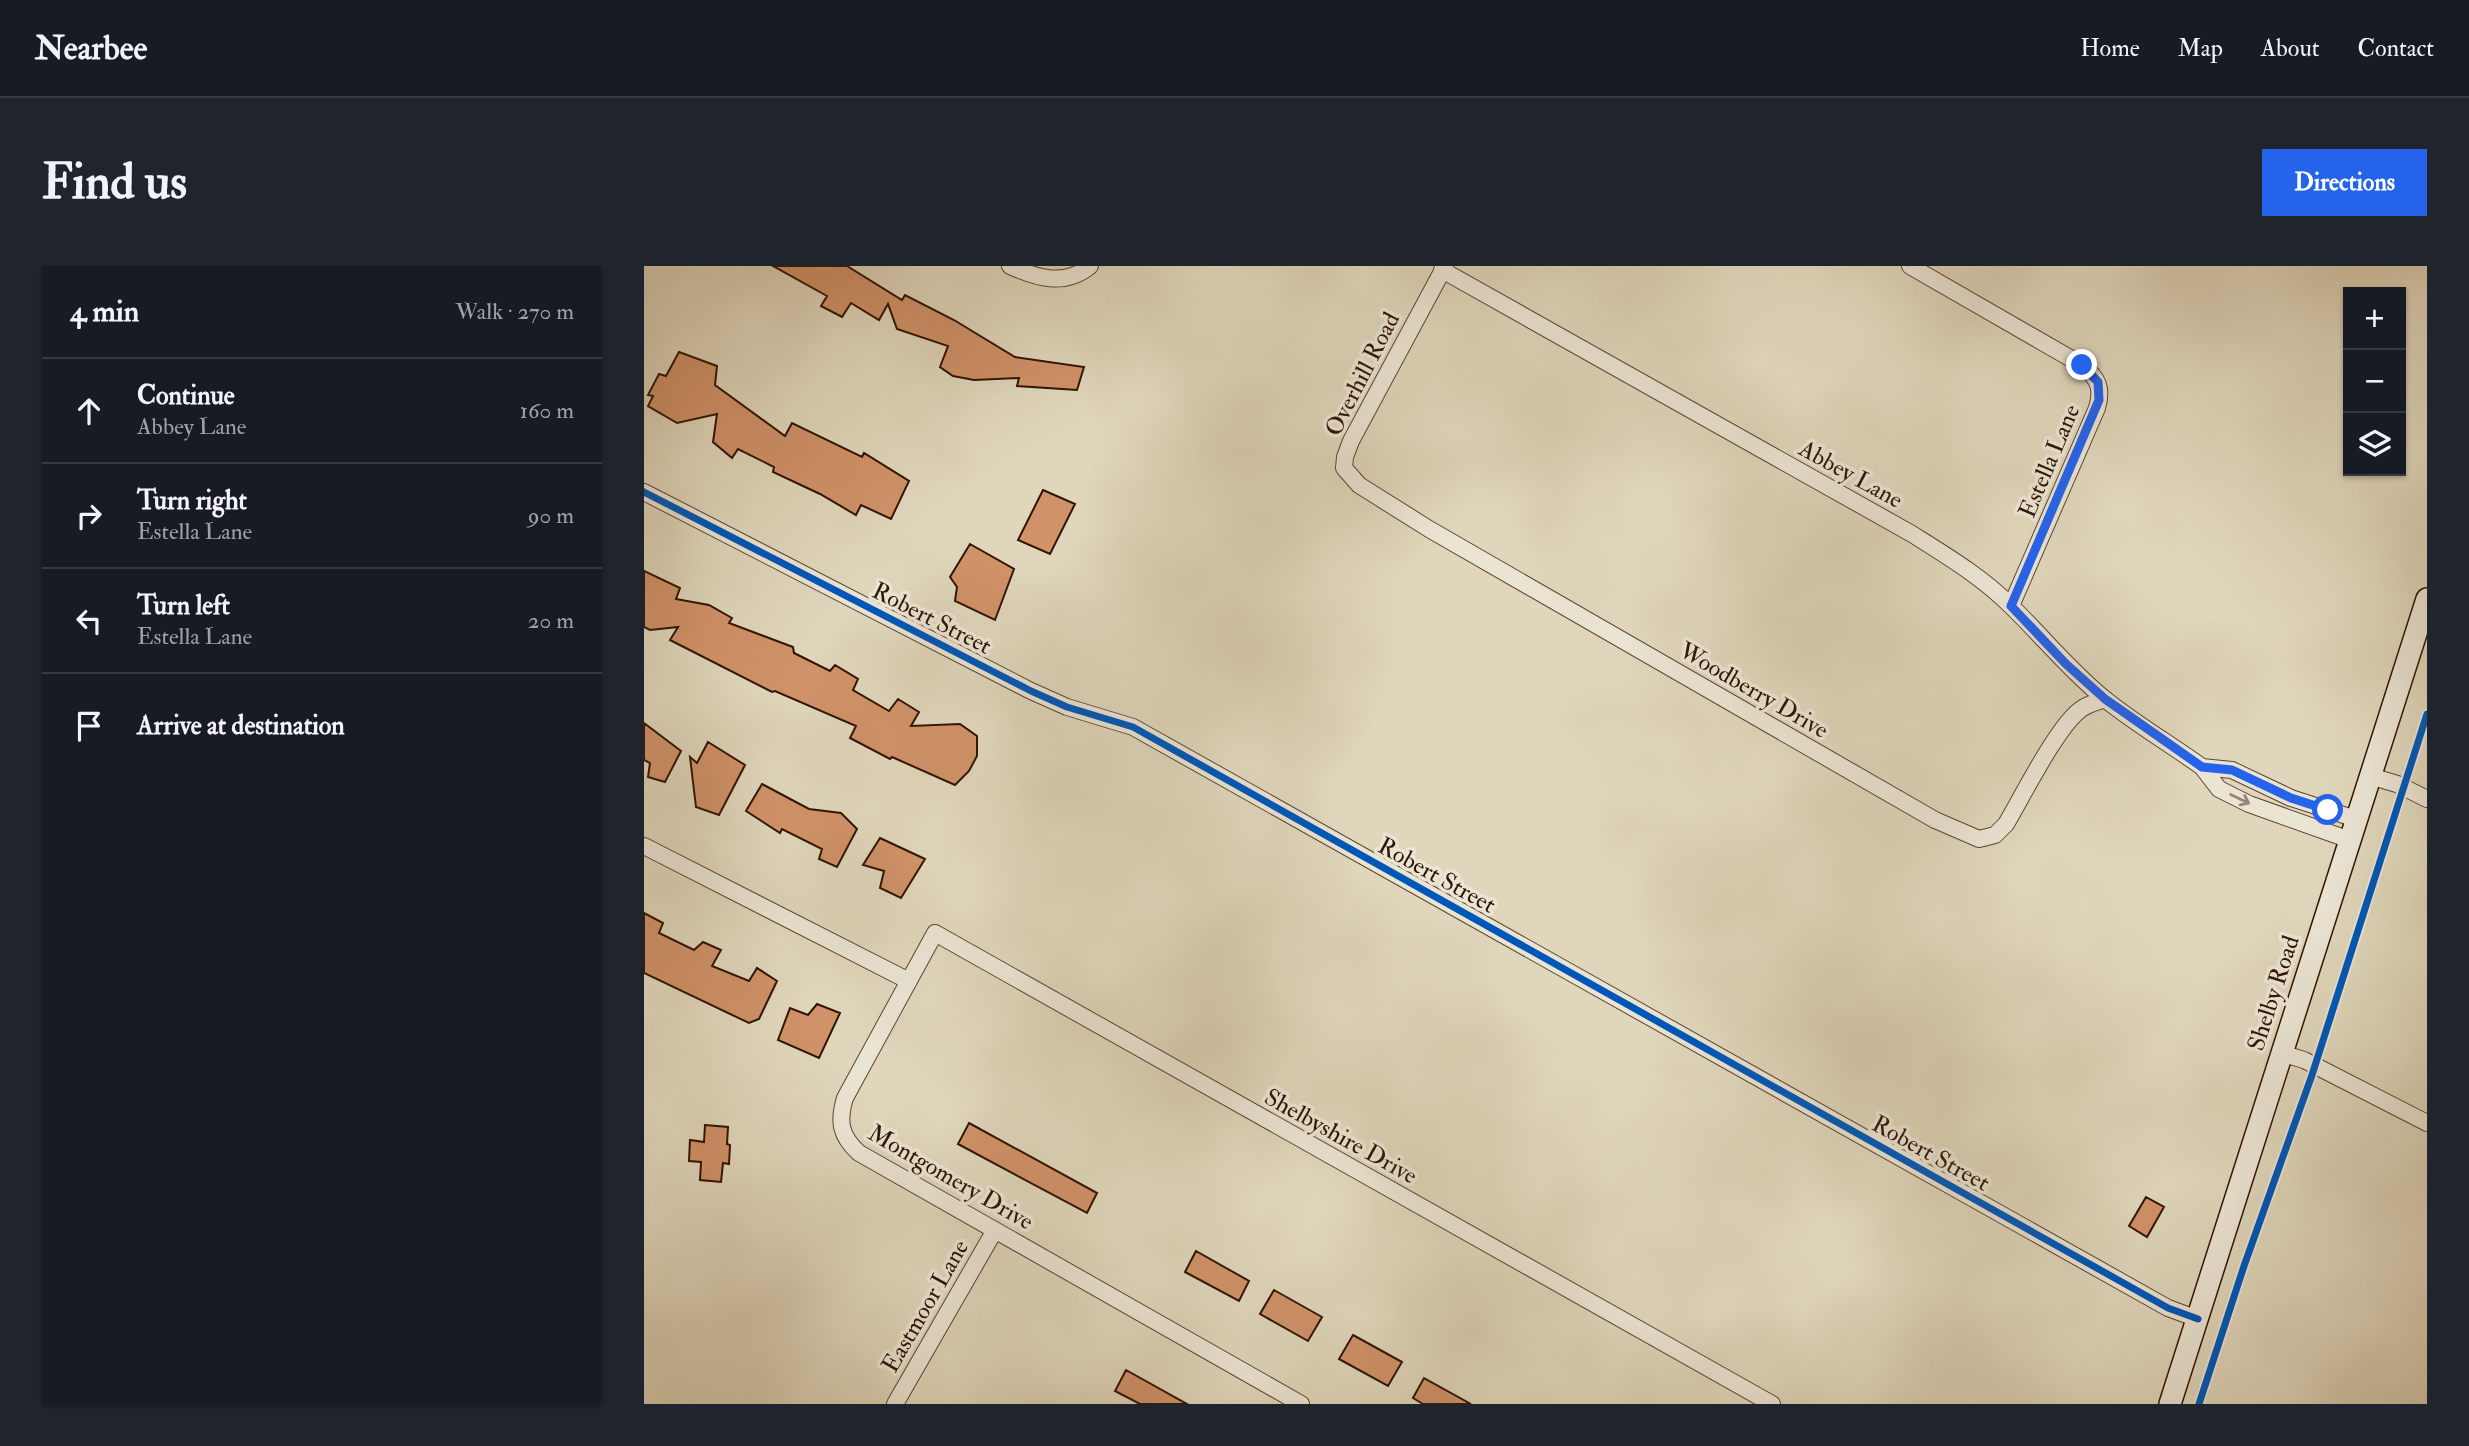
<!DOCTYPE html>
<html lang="en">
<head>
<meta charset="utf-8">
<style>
  body { margin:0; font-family:"IM FELL Double Pica",serif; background:#20242c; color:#f1f3f6 }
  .controls { position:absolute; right:21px; top:21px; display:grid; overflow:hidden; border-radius:0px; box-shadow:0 2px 5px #0004 }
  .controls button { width:63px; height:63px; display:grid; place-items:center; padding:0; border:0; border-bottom:2px solid #363941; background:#171b24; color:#f1f3f6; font:35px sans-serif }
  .stop { position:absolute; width:21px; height:21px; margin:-16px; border:5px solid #2563eb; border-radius:50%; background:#fff }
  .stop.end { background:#2563eb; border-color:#fff; box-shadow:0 2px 7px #0008 }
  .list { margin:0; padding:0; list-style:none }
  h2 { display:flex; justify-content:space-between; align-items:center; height:91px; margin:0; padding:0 28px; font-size:30px }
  h2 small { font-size:23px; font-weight:400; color:#9ea1a6 }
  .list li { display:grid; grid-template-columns:46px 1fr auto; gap:21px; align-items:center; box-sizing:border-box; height:105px; padding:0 28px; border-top:2px solid #363941 }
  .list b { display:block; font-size:26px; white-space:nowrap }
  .list p { margin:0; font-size:23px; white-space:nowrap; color:#9ea1a6 }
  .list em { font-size:23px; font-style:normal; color:#9ea1a6 }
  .icon { flex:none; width:38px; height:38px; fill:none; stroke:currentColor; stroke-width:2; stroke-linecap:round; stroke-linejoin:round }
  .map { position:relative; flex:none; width:1783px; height:1138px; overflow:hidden; border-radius:0px }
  header { display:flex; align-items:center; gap:42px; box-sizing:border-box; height:98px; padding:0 35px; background:#171b24; border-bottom:2px solid #363941 }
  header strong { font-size:33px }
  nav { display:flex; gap:38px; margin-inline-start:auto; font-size:24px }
  .intro { display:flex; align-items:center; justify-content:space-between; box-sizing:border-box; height:168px; padding:0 42px }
  h1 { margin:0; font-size:49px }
  .button { padding:18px 32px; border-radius:0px; background:#2563eb; color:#fff; font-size:24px; font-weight:700 }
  main { display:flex; gap:42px; padding:0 42px }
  aside { flex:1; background:#171b24; border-radius:0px; box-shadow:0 2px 5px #0004 }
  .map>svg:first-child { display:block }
  .building { fill:#d09269; stroke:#301403; stroke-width:2 }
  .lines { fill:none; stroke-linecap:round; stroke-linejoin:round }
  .street-casing { stroke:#5c4431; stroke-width:18 }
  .secondary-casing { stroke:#301403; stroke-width:24 }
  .street { stroke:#eae4d3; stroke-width:16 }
  .secondary { stroke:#eae4d3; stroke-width:21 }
  .cycleway-casing { stroke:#eae4d3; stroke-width:11 }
  .cycleway { stroke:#0057b8; stroke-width:7 }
  .oneway { stroke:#968675 }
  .route { stroke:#2563eb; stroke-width:9 }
  .labels { text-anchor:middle; stroke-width:7; stroke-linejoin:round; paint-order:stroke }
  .street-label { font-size:24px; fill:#301403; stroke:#eae4d3 }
</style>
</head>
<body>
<header>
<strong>Nearbee</strong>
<nav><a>Home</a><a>Map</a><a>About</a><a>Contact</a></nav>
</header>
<div class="intro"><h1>Find us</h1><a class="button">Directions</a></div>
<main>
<aside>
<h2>4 min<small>Walk · 270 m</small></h2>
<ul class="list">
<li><svg class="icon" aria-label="ahead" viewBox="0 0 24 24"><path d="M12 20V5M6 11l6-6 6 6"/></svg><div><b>Continue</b><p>Abbey Lane</p></div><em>160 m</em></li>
<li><svg class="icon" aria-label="right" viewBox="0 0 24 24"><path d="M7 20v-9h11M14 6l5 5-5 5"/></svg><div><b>Turn right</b><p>Estella Lane</p></div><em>90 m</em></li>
<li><svg class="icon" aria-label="left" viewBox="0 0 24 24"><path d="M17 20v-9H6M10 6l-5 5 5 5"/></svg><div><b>Turn left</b><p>Estella Lane</p></div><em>20 m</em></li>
<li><svg class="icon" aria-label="arrive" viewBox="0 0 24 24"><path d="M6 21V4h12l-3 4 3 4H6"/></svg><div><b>Arrive at destination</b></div></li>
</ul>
</aside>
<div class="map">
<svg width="1783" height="1138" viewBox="0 0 1783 1138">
  <rect width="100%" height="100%" fill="#dfd6bb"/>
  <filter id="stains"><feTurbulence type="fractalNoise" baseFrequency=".00286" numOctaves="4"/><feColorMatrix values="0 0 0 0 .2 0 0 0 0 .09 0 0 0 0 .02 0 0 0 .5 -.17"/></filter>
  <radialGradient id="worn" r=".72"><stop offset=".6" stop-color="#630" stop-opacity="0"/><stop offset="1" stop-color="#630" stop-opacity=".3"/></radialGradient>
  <path class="building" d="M129,0H203L258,34L261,29L310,54L371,91L440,101L433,124L373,120L375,112L330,114L309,110L296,101L304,80L253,63L244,38L235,54L207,37L198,51L177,40L183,30Z
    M35,86L73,100L71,119L141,170L148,157L218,191L220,187L265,215L247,253L217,239L212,249L176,228L129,206L130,201L94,183L88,192L69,176L73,148L33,157L4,140L9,130L4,129L15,108L22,110Z
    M399,224L431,238L406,288L374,274Z
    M326,278L370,303L351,354L311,335L313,321L306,311Z
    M0,305L36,322L32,333L65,339L88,352L85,357L149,381L150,387L186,405L191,399L214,413L209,424L245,445L254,433L275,446L267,460L316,458L333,470V490L325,505L311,519L248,491L246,493L206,472L212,460L131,425L128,426L26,374L34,361L6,364L0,361Z
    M0,457L37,485L21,516L4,511L6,497L0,494Z
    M64,476L101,499L75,549L52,541L46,491L53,497Z
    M118,518L165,543L197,547L213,563L193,601L175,593L178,583L138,563L136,567L102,545Z
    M236,572L281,593L257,632L236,622L240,605L219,599Z
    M0,647L19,657L15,667L50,684L59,676L77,684L68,700L105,715L113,702L133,715L115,753L105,757L0,707Z
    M173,738L196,747L175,792L134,774L146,742L164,749Z
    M325,857L453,927L443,947L314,878Z
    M61,859L84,861L83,878L86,879L85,898L79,897L77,916L56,914L57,896L45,895L46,874L60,876Z
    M1502,931L1520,941L1503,971L1485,960Z
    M552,985L605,1015L595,1035L541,1006Z
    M630,1024L678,1051L664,1075L616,1048Z
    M709,1069L758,1096L744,1120L695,1093Z
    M482,1104L543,1138H496L471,1125Z
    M780,1112L827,1138H779L769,1132Z"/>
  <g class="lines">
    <defs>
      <path id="street" d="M366,0C393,12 420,21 446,0
        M801,0L707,175L701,191L700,202L715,219L785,263L1291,554L1335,573L1351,569L1362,558C1378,531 1413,461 1436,444C1443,438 1453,436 1461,433
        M1266,0L1438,99C1454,112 1459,122 1453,142L1367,340
        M798,4L1268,268C1303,290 1338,311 1367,340C1399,371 1427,406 1462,434C1492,458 1526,478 1558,501
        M0,226L387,425L423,441L489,461L1524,1042L1554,1053
        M1726,510L1753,518L1783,533
        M1706,574L1605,538L1575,523L1558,501L1588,504L1647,532L1712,553
        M0,580L265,715
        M1637,787L1660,794L1783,857
        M251,1138L351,964
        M657,1138L215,887C196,870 194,855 201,832L291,667L1128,1138"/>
      <path id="secondary" d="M1526,1138L1783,333"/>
    </defs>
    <use href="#street" class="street-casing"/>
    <use href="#secondary" class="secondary-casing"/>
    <use href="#street" class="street"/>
    <use href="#secondary" class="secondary"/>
    <defs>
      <path id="cycleway" d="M0,226L387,425L423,441L489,461L1524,1042L1554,1053
        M1555,1138L1600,1000L1668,809L1783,448"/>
    </defs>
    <use href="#cycleway" class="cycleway-casing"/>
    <use href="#cycleway" class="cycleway"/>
  </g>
  <defs><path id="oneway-shaft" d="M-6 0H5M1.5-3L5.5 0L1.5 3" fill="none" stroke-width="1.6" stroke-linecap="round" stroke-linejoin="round" transform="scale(1.75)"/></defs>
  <use class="oneway" href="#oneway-shaft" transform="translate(1596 533) rotate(26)"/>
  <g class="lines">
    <path class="route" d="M1438,99L1454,116L1455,134L1367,340L1422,398L1461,433L1558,501L1588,504L1647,532L1684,544"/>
  </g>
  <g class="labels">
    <g class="street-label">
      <text transform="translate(718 108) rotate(-63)" y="8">Overhill Road</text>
      <text transform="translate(1405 195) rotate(-67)" y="8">Estella Lane</text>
      <text transform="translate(1207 208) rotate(29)" y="8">Abbey Lane</text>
      <text transform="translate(288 352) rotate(27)" y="8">Robert Street</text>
      <text transform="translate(1110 424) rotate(30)" y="8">Woodberry Drive</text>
      <text transform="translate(793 609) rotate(29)" y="8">Robert Street</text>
      <text transform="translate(1629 727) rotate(-72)" y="8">Shelby Road</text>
      <text transform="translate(697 870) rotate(29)" y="8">Shelbyshire Drive</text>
      <text transform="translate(1287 887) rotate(29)" y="8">Robert Street</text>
      <text transform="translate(307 911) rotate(30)" y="8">Montgomery Drive</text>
      <text transform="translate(281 1040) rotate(-60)" y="8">Eastmoor Lane</text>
    </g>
  </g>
  <rect width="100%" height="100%" filter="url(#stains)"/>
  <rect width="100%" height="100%" fill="url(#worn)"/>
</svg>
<div class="controls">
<button>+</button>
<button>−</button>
<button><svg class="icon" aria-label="layers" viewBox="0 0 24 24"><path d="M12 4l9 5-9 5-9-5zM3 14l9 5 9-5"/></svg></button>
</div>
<div class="stop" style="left:1684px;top:544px"></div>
<div class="stop end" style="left:1438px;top:99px"></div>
</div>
</main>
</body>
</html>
